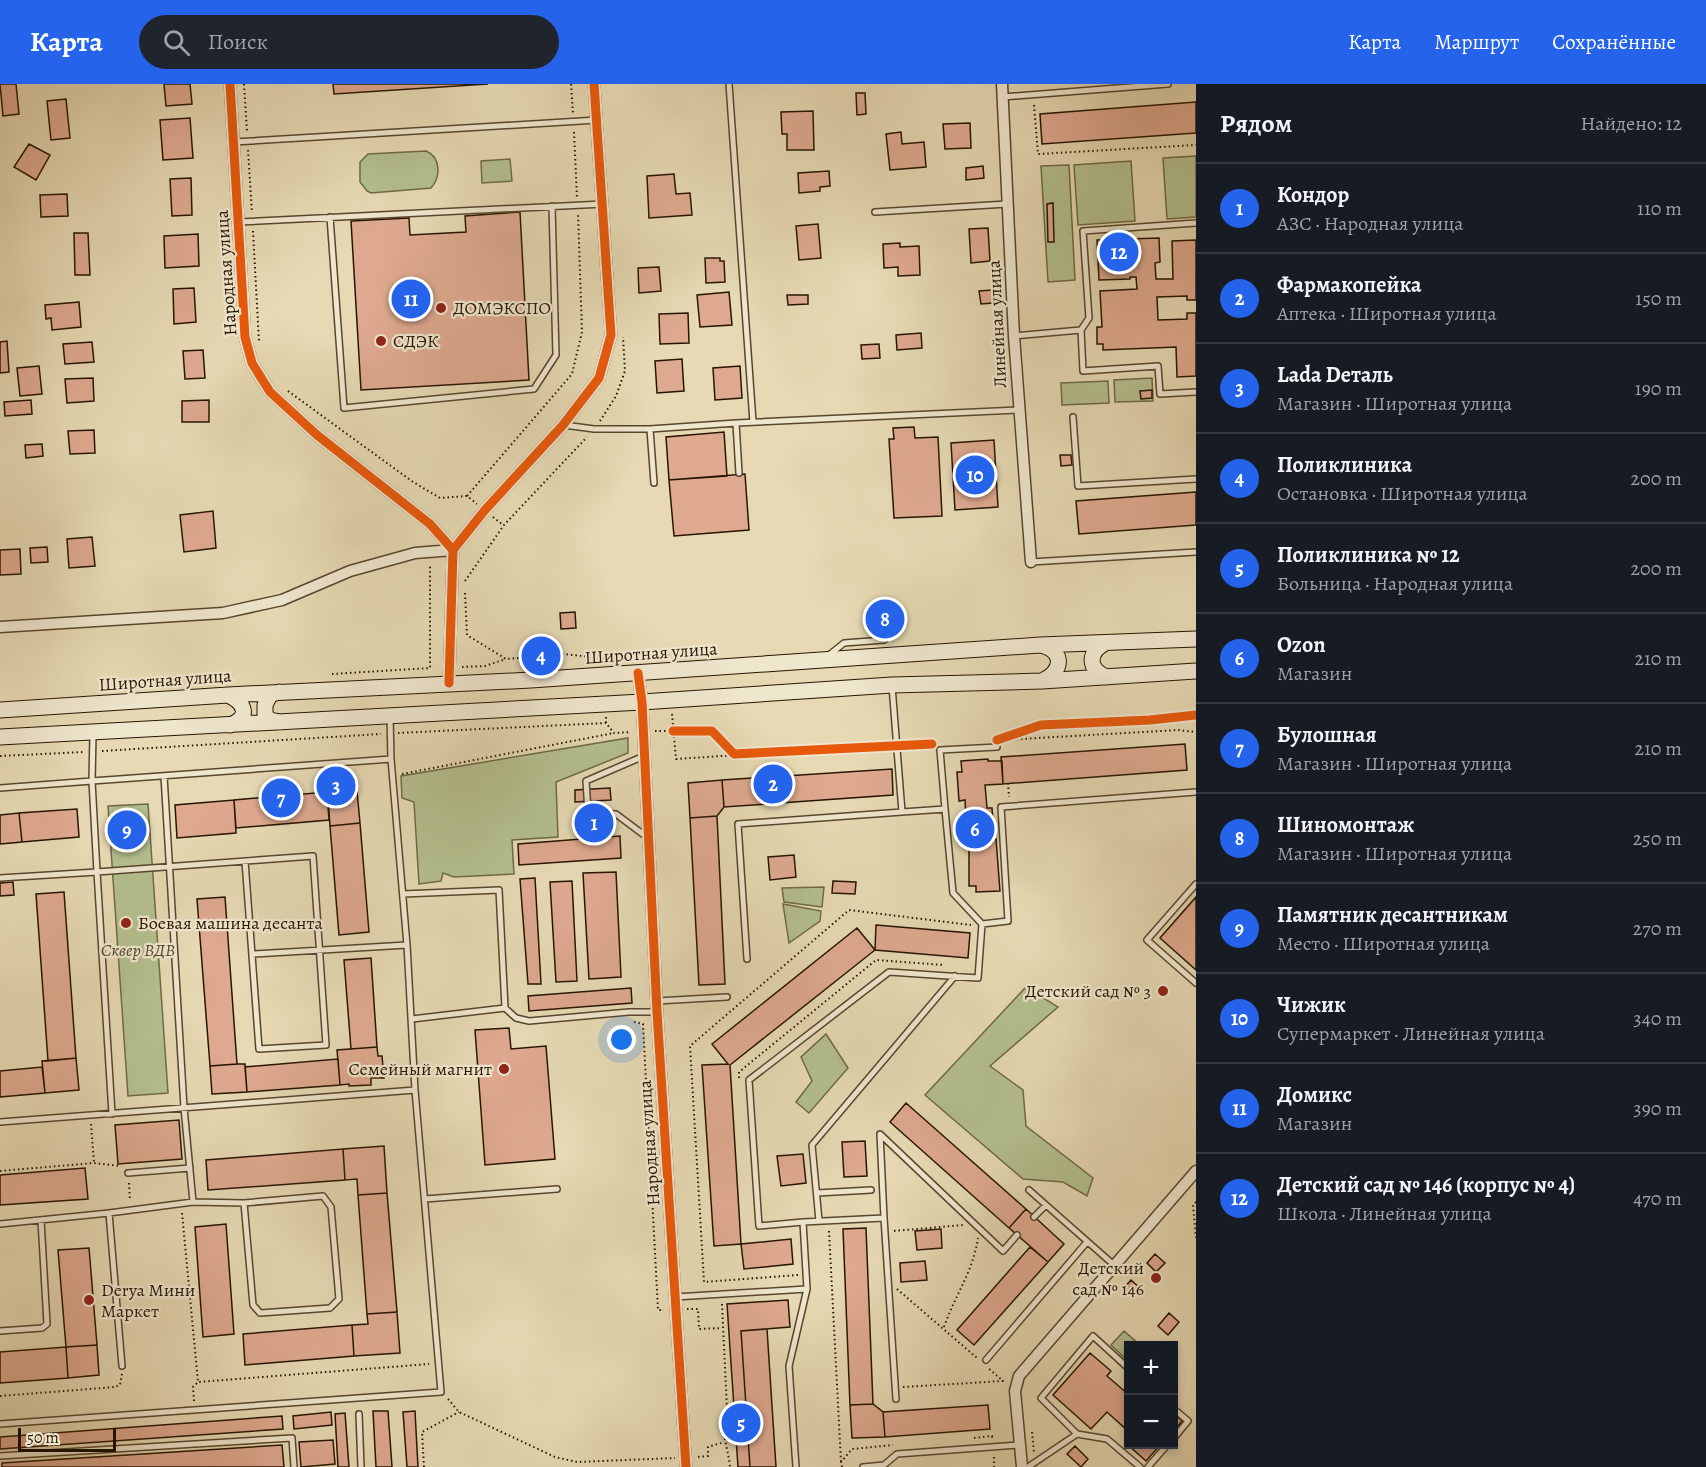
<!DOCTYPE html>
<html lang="ru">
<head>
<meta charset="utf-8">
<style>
  body { margin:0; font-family:Alegreya,serif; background:#20242c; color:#f1f3f6 }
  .controls { position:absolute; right:18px; bottom:18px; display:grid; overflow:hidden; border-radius:0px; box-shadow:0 3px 9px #0003 }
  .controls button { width:54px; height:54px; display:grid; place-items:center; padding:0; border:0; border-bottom:2px solid #363941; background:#171b24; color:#f1f3f6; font:30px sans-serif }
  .scale { position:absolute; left:18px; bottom:15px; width:98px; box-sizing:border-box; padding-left:6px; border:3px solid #271500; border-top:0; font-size:16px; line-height:21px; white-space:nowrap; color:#271500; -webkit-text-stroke:4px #efe6ce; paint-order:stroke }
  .you { position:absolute; left:622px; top:956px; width:21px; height:21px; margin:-15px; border:4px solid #fff; border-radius:50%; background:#1a73e8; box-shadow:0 0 0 9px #1a73e833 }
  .badge { display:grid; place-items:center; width:39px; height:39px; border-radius:50%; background:#2563eb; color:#fff; font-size:20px; font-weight:700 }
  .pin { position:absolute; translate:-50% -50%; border:3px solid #fff; box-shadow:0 2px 6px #0006 }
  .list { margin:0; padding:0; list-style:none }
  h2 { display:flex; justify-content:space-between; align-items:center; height:78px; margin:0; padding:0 24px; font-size:26px }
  h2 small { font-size:20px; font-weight:400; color:#9ea1a6 }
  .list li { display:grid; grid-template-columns:39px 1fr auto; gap:18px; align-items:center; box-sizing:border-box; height:90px; padding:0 24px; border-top:2px solid #363941 }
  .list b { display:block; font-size:22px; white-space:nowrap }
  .list p { margin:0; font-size:20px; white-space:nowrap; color:#9ea1a6 }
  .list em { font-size:20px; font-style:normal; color:#9ea1a6 }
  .icon { flex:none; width:33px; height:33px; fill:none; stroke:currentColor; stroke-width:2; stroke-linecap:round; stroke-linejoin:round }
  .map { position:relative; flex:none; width:1196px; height:1383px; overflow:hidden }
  header { display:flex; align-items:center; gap:36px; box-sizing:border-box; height:84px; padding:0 30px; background:#2563eb; color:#fff }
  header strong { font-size:28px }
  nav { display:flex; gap:33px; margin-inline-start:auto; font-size:21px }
  .search { width:420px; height:54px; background:#20242c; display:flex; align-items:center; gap:15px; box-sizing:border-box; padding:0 21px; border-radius:33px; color:#9ea1a6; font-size:22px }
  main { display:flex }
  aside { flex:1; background:#171b24 }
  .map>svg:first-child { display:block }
  .green { fill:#b4bf8e; stroke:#6e6a47; stroke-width:1.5 }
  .building { fill:#dea98f; stroke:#271500; stroke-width:1.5 }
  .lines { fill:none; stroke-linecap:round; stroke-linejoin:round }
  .service-casing { stroke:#57462d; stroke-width:8 }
  .minor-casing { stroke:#57462d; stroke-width:13 }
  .secondary-casing { stroke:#271500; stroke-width:17 }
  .path { stroke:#271500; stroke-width:2; stroke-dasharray:1.5 3; stroke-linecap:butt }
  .service { stroke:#efe6ce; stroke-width:5 }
  .minor { stroke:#efe6ce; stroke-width:10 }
  .secondary { stroke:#efe6ce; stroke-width:15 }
  .cycleway-casing { stroke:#efe6ce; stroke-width:13 }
  .cycleway { stroke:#e8590c; stroke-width:9 }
  .poi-dot { fill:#8f2418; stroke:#efe6ce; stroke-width:2 }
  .labels { text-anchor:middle; stroke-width:4.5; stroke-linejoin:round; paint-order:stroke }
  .street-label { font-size:18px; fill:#271500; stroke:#efe6ce }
  .poi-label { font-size:18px; fill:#271500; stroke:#efe6ce; text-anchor:start }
  .park-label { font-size:18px; font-style:italic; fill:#51482b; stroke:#efe6ce }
</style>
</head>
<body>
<header>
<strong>Карта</strong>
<div class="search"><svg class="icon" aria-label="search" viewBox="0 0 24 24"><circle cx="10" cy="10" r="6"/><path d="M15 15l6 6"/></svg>Поиск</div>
<nav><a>Карта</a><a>Маршрут</a><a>Сохранённые</a></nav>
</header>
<main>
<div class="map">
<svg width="1196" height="1383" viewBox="0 0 1196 1383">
  <rect width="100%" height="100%" fill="#e6d9b3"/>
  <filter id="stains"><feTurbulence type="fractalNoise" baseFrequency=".00333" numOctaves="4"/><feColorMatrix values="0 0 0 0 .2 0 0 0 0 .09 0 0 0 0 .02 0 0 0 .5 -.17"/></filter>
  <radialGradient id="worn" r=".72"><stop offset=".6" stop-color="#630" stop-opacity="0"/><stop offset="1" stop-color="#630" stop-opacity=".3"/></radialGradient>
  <path class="green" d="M426,67C441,73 441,93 431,104L371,109L367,107L360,98V78L368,70Z
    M1196,72V133L1167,135L1163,74Z
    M510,75L512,97L482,99L481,77Z
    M1131,77L1135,137L1078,141L1074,81Z
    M1069,81L1075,196L1048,198L1041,82Z
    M1152,294L1153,317L1115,318L1114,296Z
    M1108,297L1109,319L1062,321L1061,299Z
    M628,654V669L556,698L558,753L512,756L514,790L454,793L443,789L441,797L419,800L414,718L402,714L401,692Z
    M148,720L168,1009L128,1012L108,722Z
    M824,803L822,823L784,818L782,804Z
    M783,820L821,827L820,837L789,859Z
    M1026,903L1058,923L990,982L1023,1006L1026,1042L1093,1094L1087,1112L1063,1098L1023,1095L925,1011Z
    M826,950L848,984L809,1029L796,1018L812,997L801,973Z
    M1124,1247L1140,1261L1128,1262V1277L1111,1261Z"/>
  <path class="building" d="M0,0H16L19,30L3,32Z
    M164,0H190L192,20L166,22Z
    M333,0H488L334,10Z
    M856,9H865L866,30L857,31Z
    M66,15L70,54L51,56L47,17Z
    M1196,18V49L1042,60L1040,30Z
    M813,27L814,66H787V50H782L781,28Z
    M190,34L193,74L163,76L160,36Z
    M970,39L971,64L945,65L943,40Z
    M901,48L902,60L924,58L926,83L890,86L886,50Z
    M29,60L50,71L36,96L14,83Z
    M983,82L984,94L966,96V84Z
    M829,87L830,102L820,103V107L799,109L798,89Z
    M674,90L676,110L690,109L692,131L649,134L647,92Z
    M191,94L192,131L172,132L170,95Z
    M67,110L68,132L41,133L40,111Z
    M1053,119L1054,158H1048L1047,120Z
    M520,128L529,296L361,306L351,137L409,134L410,151L466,148L465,132Z
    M818,140L821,174L799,176L796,142Z
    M988,144L990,177L971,179L969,145Z
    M74,149H88L90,191H75Z
    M198,150L199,182L165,184L164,152Z
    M1159,154L1160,178L1155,179L1156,195H1173L1172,157L1196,156V216H1187V212L1157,213L1158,236L1187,235V229H1196V292L1177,293L1176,263L1103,266V260H1097V243H1102L1100,207L1137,205L1136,193H1130V195L1099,196L1097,156Z
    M900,159V163L919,162L920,191L898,192V183L884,184L883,160Z
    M705,174H720V177H724L725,198L706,199Z
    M659,183L661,207L639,209L638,184Z
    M194,204L196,238L174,240L173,205Z
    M992,206L993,219L981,220L979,207Z
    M729,208L732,241L700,243L697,211Z
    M787,211H808V220L788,221Z
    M79,218L81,243L52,246L51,234L46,235L45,221Z
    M688,229L689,259L660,260L659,230Z
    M921,249L922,264L897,266L896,251Z
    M7,257L9,288L0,289V258Z
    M92,258L94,278L65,280L63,260Z
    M879,260L880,274L862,275L861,261Z
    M203,266L205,294L185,295L183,267Z
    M682,275L684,307L657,309L655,277Z
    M39,282L42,310L20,312L17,284Z
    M740,282L742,314L715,316L713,284Z
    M93,294L94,317L67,319L65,295Z
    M1152,306V314L1141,315L1140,307Z
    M31,316L32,330L5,332L4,318Z
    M209,316V338H182V317Z
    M914,343L915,354L938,353L942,432L894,434L889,355H894L893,344Z
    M94,346L95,369L70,370L68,347Z
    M724,348L727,392L669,396L666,353Z
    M994,356L998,423L955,426L951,359Z
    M42,360L43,372L26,374L25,361Z
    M1060,371H1071L1072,381L1061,382Z
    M745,390L749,446L674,452L669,396Z
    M1196,408V441L1079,450L1076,417Z
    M213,427L216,464L184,468L180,431Z
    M92,453L95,482L69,484L67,455Z
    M47,463L48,478L31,479L30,464Z
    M20,465L21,490L0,491V466Z
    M575,528L576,544L561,545L560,529Z
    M879,528H891V542H880Z
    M1185,660L1187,686L1003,700L1001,673Z
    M988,675V677H1002L1003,700L985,701L987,724H992L993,737H989L991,755H996L1000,807L976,808V802H969V762L963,763L961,736L966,735L965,716L959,717L957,688H962L961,677Z
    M892,685L893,711L724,723L722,696Z
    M356,696L360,739L330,742L327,699Z
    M722,696L724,723L717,732L690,734L688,699Z
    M610,704L611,716L575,718V706Z
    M327,708L329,736L236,744L234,716Z
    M234,716L236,749L177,754L175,721Z
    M77,725L79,753L22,758L19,729Z
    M19,729L22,758L0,760V731Z
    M717,732L725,900L699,901L690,734Z
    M603,734V743L584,744V735Z
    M360,739L369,848L339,851L330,742Z
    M620,752L621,774L519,781L518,760Z
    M794,771L796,793L770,796L768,773Z
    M616,788L621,893L589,895L583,789Z
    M535,794L541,900H528L520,795Z
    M572,797L577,897L556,898L550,798Z
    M833,797L856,798L855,810L832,809Z
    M13,798L14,811L0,812V799Z
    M64,808L76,974L48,977L36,810Z
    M225,813L237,980L210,982L197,815Z
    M1196,813V886L1160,854Z
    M876,841L970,849L968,874L875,866Z
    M857,844L875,866L730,981L741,1160L714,1162L702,981L728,980L712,960Z
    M371,874L377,963L351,965L344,876Z
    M631,904L632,919L529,927L528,912Z
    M509,944L511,965L546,962L555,1075L485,1081L475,946Z
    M377,963L378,972H382L384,994H371V1001L349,1002V1000L340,1001L337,966Z
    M76,974L79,1006L45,1009L42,977Z
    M338,975L340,1001L247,1008L245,983Z
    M237,980H245L247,1008L212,1010L210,982Z
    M42,983L45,1009L0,1013V987Z
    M906,1019L1026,1125L1009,1144L890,1038Z
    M179,1036L182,1075L118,1080L115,1041Z
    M865,1057L867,1092L844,1093L842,1058Z
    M384,1062L387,1109L358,1111L357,1095L345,1096L343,1065Z
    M343,1065L345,1096L208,1106L206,1076Z
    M803,1070L806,1099L781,1102L777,1072Z
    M85,1084L88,1115L0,1121V1091Z
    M387,1109L397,1228L367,1230L358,1111Z
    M1026,1125L1064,1160L1048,1178L1009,1144Z
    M226,1140L234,1250L203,1253L195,1143Z
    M866,1144L873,1320L850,1321L843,1145Z
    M941,1145L942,1164L917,1166L915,1147Z
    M791,1155L793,1180L744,1185L741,1160Z
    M1030,1163L1048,1178L974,1261L957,1246Z
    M89,1164L97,1261L66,1263L58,1166Z
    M1155,1170L1165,1179L1156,1188L1147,1179Z
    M925,1177L927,1196L901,1198L900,1179Z
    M1131,1196L1141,1205L1133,1214L1123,1205Z
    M788,1216L790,1243L741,1247L750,1383H738L727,1220Z
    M397,1228L400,1269L354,1272L352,1241L368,1240L367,1230Z
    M1169,1229L1179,1238L1168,1251L1158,1242Z
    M352,1241L354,1272L245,1281L243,1250Z
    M767,1245L776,1383H750L741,1247Z
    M97,1261L99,1291L68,1294L66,1263Z
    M66,1263L68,1294L0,1299V1268Z
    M1090,1269L1111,1287L1107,1292L1128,1310V1347L1107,1328L1091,1345L1053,1311Z
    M873,1320L883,1328L885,1353L852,1354L850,1321Z
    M988,1321L990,1345L885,1353L883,1328Z
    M373,1327H388L392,1383H376Z
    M415,1327L418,1383H407L403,1328Z
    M331,1328L332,1341L294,1345L293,1332Z
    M345,1329L349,1383H338L335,1330Z
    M1174,1329L1182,1337L1174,1347Z
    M282,1332L283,1345L0,1365V1353Z
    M333,1356L335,1380L301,1383L299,1358Z
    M1128,1358V1360H1161L1146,1377L1127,1360Z
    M282,1361L284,1383H2V1379Z
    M1075,1362L1088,1375L1081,1383L1067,1370Z"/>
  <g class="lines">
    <defs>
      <path id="service" d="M729,0L753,338
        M1003,13L1168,0
        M234,58L597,36
        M875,128L1007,120
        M330,133L344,324L534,305L556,271L552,122
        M239,138L603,120
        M1196,139L1083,147L1089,234L1081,246L1083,287L1158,282L1160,310L1196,308
        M1014,252L1081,246
        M1073,333L1078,402L1196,395
        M736,339L1019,326
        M564,341L594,345H650L654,399
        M650,345L736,339L739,389
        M1031,478L1196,468
        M829,571L844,559L884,556L892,548
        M93,650L92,697L391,675
        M644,672L586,697L588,728L616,730L648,754
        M0,704L92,697L97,788L0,794
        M945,725L940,666L997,663
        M902,728L945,725L953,809L982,840
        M1196,800L1147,856L1196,899
        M403,810L499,806L505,924L412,935
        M252,870L407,861
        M747,875L738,740L902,728L892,602
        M657,917L727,913
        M505,924L516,934L529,937L629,928H657
        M112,1030L97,788C169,783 241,777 313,772L326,961L259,965L245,777
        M0,1038L415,1006
        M128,1089L190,1084
        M1029,1106L1114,1181
        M817,1109L871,1106
        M425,1115L557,1105
        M193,1118L244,1119L253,1221L260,1229L330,1224L339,1215L331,1123L323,1112L244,1119
        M1034,1133L1046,1121
        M884,1134L880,1050L1003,1167L1017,1151
        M819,1137L812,1061L955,892
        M803,1138L759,1142L749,996L889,888L978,894L982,840L1008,837L1001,723L1196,708
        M0,1140L109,1129
        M675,1213L807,1205L803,1138L884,1134L896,1315
        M0,1247L42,1244L47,1240L41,1136
        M986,1276L1087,1158
        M122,1282L109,1129L193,1118L184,1024L164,692
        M1128,1284L1093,1252L1041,1314L1077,1350L1107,1355L1140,1383
        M1174,1325L1188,1337L1174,1354
        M359,1330L361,1383
        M0,1340L441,1308L415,1006L407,861L391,675L390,633
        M0,1372L292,1354L294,1383
        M796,1383L789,1282L807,1205
        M863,1383L884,1381L897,1370L1019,1361
        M1028,1383L1077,1350
        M1148,1383L1168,1360"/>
      <path id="minor" d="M230,0L245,253L252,279L270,308L317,351L430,440L453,466
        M1002,0L1014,252L1031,478
        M0,543L223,529L282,516L350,487L415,469L453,466
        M638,589L642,618L657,928L686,1383
        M449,599L453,466L485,426L563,341L599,294L611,251L594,0
        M1022,1383L1015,1307L1019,1292L1196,1087"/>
      <path id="secondary" d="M1105,559C1087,569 1088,586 1107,593
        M1041,561C1065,567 1063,588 1042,597
        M279,608L270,611L265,621V631L270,636L280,638
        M228,611C245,619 251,633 230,641
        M0,626L228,611L531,596L1040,561L1196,555
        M0,653L642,618L892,601L1042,597L1196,587"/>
    </defs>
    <use href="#service" class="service-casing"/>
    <use href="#minor" class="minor-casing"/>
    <use href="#secondary" class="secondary-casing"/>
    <path class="path" d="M244,0L247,48
      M571,0L573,30
      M1034,21L1038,70L1196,61
      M574,48L577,114
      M248,66L252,129
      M253,147L259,258
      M288,307L413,398L440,414L467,412L477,420
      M600,337L616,312L625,287L623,253
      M467,412L572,290L582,248L578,129
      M493,433L503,441
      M465,497L504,441L587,353
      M465,509L467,551L506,575L564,570L601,574L668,569V574
      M462,583L485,582L506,575
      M332,590L430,584V481
      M672,630L676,675L889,661
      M606,633V639L614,649L631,648
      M655,647H673
      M398,649L606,639
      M1003,656L1178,646L1196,648
      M907,661L934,660
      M102,667L381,650
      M0,672L84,668
      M402,690L614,649
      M1008,699L1009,713
      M634,938L643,940L658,1226H664
      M739,994V988L876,876L944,881
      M91,1040L94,1079
      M0,1087L94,1079L121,1082
      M129,1099L130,1117
      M1196,1118L1193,1121L1196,1154
      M182,1129L198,1298L429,1280
      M829,1147L841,1378
      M894,1147L963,1141
      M798,1191L704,1198L690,962L849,826L971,841
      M897,1205L977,1274
      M722,1220L727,1325C719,1348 728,1361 730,1383
      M687,1225H698L699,1245L722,1244
      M944,1243C955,1211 973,1188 978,1154
      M903,1303L1003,1297L988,1284
      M0,1312L115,1303L120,1301L122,1290
      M448,1315L459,1328L555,1373L577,1378L675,1374
      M194,1317L193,1303L198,1298
      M1032,1348L1034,1369
      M974,1354L992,1352V1355
      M698,1373L708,1372V1363L724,1358
      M994,1373V1383
      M424,1383L422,1348L459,1328
      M842,1383L841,1378L852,1365L893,1361"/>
    <use href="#service" class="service"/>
    <use href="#minor" class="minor"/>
    <use href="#secondary" class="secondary"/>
    <defs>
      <path id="cycleway" d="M230,0L245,253L252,279L270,308L317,351L430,440L453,466
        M638,589L642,618L657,928L686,1383
        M449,599L453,466L485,426L563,341L599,294L611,251L594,0
        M673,647H712L734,670L932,660
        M997,656L1041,641L1150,636L1196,631"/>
    </defs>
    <use href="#cycleway" class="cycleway-casing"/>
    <use href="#cycleway" class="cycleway"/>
  </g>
  <g class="poi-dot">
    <circle cx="441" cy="224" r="6"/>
    <circle cx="381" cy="257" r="6"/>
    <circle cx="126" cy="839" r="6"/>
    <circle cx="1163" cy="907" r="6"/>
    <circle cx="504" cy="985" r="6"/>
    <circle cx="1156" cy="1194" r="6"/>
    <circle cx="89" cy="1216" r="6"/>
  </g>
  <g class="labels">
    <g class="street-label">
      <text transform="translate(226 189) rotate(-94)" y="6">Народная улица</text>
      <text transform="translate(997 240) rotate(-93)" y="6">Линейная улица</text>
      <text transform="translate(651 569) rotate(-4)" y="6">Широтная улица</text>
      <text transform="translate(165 596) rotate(-4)" y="6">Широтная улица</text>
      <text transform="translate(649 1059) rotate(-94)" y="6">Народная улица</text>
    </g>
    <g class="poi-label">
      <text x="453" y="230">ДОМЭКСПО</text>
      <text x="393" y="263">СДЭК</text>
      <text x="138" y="845">Боевая машина десанта</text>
      <text x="1151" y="913" text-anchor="end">Детский сад № 3</text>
      <text x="492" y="991" text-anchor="end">Семейный магнит</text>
      <text x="1144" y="1190" text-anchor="end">Детский<tspan x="1144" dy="21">сад № 146</tspan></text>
      <text x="101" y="1212">Derya Мини<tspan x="101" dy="21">Маркет</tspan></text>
    </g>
    <g class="park-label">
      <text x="138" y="872">Сквер ВДВ</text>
    </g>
  </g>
  <rect width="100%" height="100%" filter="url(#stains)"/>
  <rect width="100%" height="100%" fill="url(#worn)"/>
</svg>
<div class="controls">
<button>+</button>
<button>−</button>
</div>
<div class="scale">50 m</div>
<div class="you"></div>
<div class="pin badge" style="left:594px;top:739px">1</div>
<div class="pin badge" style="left:773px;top:700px">2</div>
<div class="pin badge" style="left:336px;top:702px">3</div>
<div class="pin badge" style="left:541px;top:572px">4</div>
<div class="pin badge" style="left:741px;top:1339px">5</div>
<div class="pin badge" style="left:975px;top:745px">6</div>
<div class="pin badge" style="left:281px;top:714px">7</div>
<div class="pin badge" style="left:885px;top:535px">8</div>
<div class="pin badge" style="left:127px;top:746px">9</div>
<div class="pin badge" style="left:975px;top:391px">10</div>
<div class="pin badge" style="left:411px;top:215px">11</div>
<div class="pin badge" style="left:1119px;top:168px">12</div>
</div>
<aside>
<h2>Рядом<small>Найдено: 12</small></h2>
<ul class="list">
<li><span class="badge">1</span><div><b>Кондор</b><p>АЗС · Народная улица</p></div><em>110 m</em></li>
<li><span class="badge">2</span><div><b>Фармакопейка</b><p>Аптека · Широтная улица</p></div><em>150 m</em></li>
<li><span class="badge">3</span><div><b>Lada Dеталь</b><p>Магазин · Широтная улица</p></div><em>190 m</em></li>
<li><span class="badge">4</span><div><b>Поликлиника</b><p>Остановка · Широтная улица</p></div><em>200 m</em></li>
<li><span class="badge">5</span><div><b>Поликлиника № 12</b><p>Больница · Народная улица</p></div><em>200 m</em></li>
<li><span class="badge">6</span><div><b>Ozon</b><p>Магазин</p></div><em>210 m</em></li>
<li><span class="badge">7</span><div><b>Булошная</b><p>Магазин · Широтная улица</p></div><em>210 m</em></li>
<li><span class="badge">8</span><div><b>Шиномонтаж</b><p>Магазин · Широтная улица</p></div><em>250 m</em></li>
<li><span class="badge">9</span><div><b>Памятник десантникам</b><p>Место · Широтная улица</p></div><em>270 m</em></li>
<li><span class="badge">10</span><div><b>Чижик</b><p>Супермаркет · Линейная улица</p></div><em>340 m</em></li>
<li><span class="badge">11</span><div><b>Домикс</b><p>Магазин</p></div><em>390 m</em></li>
<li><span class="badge">12</span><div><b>Детский сад № 146 (корпус № 4)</b><p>Школа · Линейная улица</p></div><em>470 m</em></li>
</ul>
</aside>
</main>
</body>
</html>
